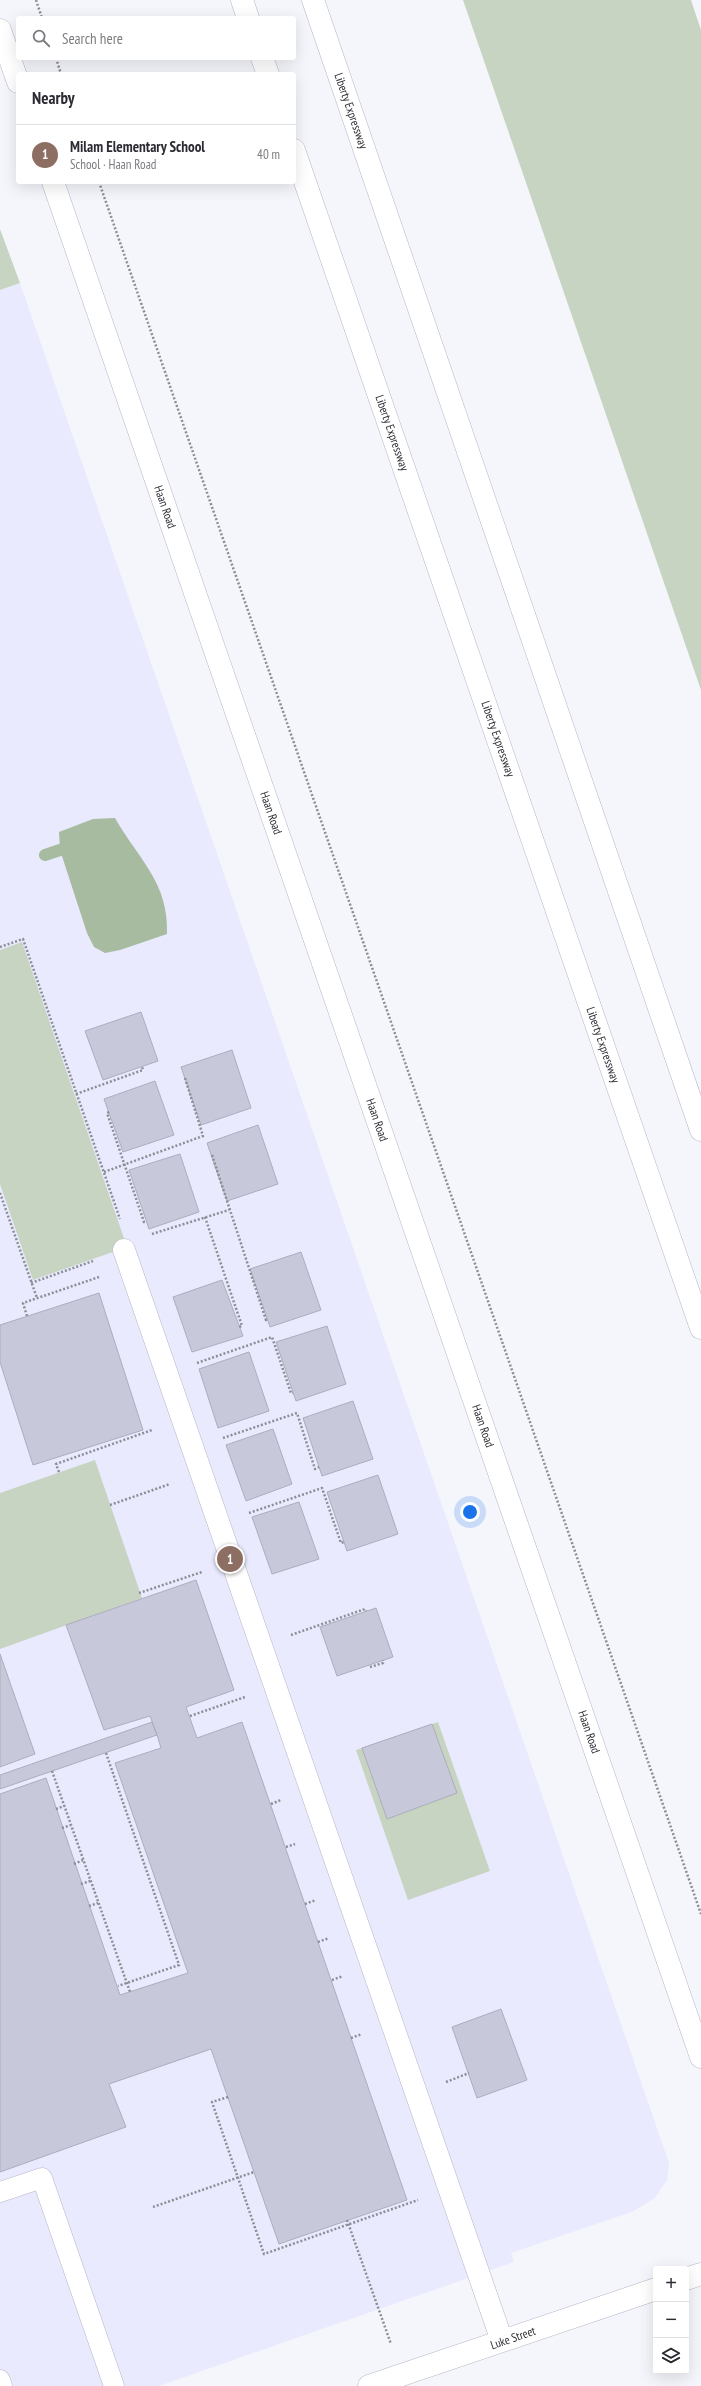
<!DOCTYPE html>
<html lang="en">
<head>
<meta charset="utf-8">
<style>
  body { margin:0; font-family:"PT Sans Narrow",sans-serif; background:#f7f7f7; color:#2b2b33 }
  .controls { position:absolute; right:12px; bottom:12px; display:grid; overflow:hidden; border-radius:4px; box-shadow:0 4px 16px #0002 }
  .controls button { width:36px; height:36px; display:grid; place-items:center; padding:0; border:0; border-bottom:1px solid #e1e1e2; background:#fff; color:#2b2b33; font:20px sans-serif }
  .you { position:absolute; left:470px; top:1512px; width:14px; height:14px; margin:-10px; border:3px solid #fff; border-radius:50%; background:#1a73e8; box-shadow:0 0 0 6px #1a73e833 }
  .badge { display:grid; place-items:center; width:26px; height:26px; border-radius:50%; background:#db2777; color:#fff; font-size:13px; font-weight:700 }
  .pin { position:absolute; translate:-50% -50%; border:2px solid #fff; box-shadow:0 1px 4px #0006 }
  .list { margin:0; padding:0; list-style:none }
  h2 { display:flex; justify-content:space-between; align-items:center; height:52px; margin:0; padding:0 16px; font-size:17px }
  h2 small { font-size:13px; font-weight:400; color:#7c7c81 }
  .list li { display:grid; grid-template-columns:26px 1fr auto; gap:12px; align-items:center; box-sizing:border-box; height:60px; padding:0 16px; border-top:1px solid #e1e1e2 }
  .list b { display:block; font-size:15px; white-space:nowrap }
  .list p { margin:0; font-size:13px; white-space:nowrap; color:#7c7c81 }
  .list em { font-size:13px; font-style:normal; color:#7c7c81 }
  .icon { flex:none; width:22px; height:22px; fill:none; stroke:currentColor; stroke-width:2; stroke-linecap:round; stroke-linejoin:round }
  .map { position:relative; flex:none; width:701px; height:2386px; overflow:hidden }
  .search { position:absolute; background:#fff; box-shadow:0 4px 16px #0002; left:16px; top:16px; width:280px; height:44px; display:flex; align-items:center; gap:10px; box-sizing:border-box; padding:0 14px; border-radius:4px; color:#7c7c81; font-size:15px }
  .panel { position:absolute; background:#fff; box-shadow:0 4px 16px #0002; left:16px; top:72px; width:280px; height:112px; border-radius:4px }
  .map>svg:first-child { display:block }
  .built { fill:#e9eafe }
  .green { fill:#c6d4c1 }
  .water { fill:#a6bb9f }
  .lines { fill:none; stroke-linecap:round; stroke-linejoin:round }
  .stream { stroke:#a6bb9f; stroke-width:12 }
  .building { fill:#c7c8d9; stroke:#acadbd }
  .lane-casing { stroke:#b5b6c6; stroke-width:21 }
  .street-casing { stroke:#b5b6c6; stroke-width:23 }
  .secondary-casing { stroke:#b5b6c6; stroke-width:23 }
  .highway-casing { stroke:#b5b6c6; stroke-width:23 }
  .path { stroke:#8d8d94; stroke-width:2.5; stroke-dasharray:2 2; stroke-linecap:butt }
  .lane { stroke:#fff; stroke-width:20 }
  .street { stroke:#fff; stroke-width:22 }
  .secondary { stroke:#fff; stroke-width:22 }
  .highway { stroke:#fff; stroke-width:22 }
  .labels { text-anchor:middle; stroke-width:3; stroke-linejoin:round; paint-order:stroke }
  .street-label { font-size:12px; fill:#2b2b32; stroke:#fff }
</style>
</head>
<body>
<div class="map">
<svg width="701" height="2386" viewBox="0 0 701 2386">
  <rect width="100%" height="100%" fill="#f5f6fc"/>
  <path class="built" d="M20,283L669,2163L667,2180L655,2198L634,2211L511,2253L514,2262L159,2386H0V290Z"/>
  <path class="green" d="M463,0H691L701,30V690Z
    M0,229L20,283L0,290Z
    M22,942L127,1247L33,1280L0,1184V950Z
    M95,1460L142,1598L0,1649V1493Z
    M438,1722L490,1871L408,1900L356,1750Z"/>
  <path class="water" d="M115,818C138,859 169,882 167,934L120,950L105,953L94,947L87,933L60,850L59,832L93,819Z"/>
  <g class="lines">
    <path class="stream" d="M45,855L60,850"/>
  </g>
  <path class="building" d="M141,1012L158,1061L103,1080L85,1031Z
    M232,1050L251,1108L201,1125L181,1067Z
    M155,1081L174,1135L123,1152L104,1099Z
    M258,1125L278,1184L227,1201L207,1143Z
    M180,1154L199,1212L149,1229L129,1170Z
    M301,1252L321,1310L270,1327L250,1269Z
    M222,1280L243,1336L192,1352L173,1297Z
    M99,1293L143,1430L33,1465L0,1362V1325Z
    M327,1326L346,1384L296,1401L276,1342Z
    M249,1352L269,1411L218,1428L199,1369Z
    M353,1401L373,1459L322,1476L303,1418Z
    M273,1429L292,1484L246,1501L226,1445Z
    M378,1475L398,1534L347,1551L327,1492Z
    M299,1502L319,1559L272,1574L252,1517Z
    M196,1580L234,1690L186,1707L197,1738L242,1722L407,2200L279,2244L211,2049L109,2084L126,2127L0,2172V1794L46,1778L120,1995L188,1973L115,1763L161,1748L157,1735L150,1716L104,1730L66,1625Z
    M376,1608L393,1657L337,1676L320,1627Z
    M0,1654L35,1754L0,1767Z
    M152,1722L157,1735L0,1789V1775Z
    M432,1724L457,1793L387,1819L362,1748Z
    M501,2009L527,2080L477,2098L452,2027Z"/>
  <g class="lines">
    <defs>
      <path id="lane" d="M0,2192L42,2178L114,2386
        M0,2380L2,2386"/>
      <path id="street" d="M124,1250L502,2341
        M686,2279L701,2274
        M369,2386L656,2289"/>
      <path id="secondary" d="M0,30L18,82
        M53,182L701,2057"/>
      <path id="highway" d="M242,0L248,18
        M313,0L701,1130
        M262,58L268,74
        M294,150L701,1328"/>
    </defs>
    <use href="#lane" class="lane-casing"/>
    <use href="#street" class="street-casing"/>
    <use href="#secondary" class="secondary-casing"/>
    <use href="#highway" class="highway-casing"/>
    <path class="path" d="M36,0L42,18
      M56,58L61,74
      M99,182L701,1914
      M0,947L23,939L120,1219
      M76,1094L143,1070L142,1067
      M109,1112L107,1113L144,1222L146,1221
      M212,1155L266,1320L267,1319
      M104,1172L203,1136L185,1078
      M0,1193L37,1298
      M205,1217L242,1326L239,1327
      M152,1234L229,1210
      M31,1283L93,1261
      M27,1316L23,1303L99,1277
      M197,1363L272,1337L291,1393H293
      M223,1438L297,1413L315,1469L319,1467
      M59,1472L56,1464L152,1430
      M110,1505L170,1484
      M249,1513L322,1488L341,1543L344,1542
      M139,1593L202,1572
      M291,1635L365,1609L366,1611
      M370,1667L383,1663V1660
      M190,1716L245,1697
      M106,1753L179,1965L118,1986
      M52,1771L130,1992
      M271,1804L281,1800
      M56,1809L64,1806
      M62,1828L71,1825
      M286,1847L295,1844
      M74,1864L83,1860
      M81,1884L90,1881
      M305,1904L316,1900
      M89,1906L98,1903
      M318,1942L329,1938
      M332,1980L343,1976
      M351,2038L362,2034
      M446,2082L469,2073
      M228,2097L212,2102L264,2254L418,2200
      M153,2207L254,2172
      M347,2220L391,2344"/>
    <use href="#lane" class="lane"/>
    <use href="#street" class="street"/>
    <use href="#secondary" class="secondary"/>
    <use href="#highway" class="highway"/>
  </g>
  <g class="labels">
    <g class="street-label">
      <text transform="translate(351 111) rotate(71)" y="4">Liberty Expressway</text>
      <text transform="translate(392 433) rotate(71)" y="4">Liberty Expressway</text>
      <text transform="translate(165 507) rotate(71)" y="4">Haan Road</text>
      <text transform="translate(498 739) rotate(71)" y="4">Liberty Expressway</text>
      <text transform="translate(271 813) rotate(71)" y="4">Haan Road</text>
      <text transform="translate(603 1045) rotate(71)" y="4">Liberty Expressway</text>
      <text transform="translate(377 1120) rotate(71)" y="4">Haan Road</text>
      <text transform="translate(483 1426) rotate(71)" y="4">Haan Road</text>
      <text transform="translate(589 1732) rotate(71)" y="4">Haan Road</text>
      <text transform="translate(513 2338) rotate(-19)" y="4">Luke Street</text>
    </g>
  </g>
</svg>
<div class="controls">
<button>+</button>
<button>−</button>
<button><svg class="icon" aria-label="layers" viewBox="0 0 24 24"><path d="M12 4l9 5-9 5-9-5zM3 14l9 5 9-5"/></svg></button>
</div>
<div class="you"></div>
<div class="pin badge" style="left:230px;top:1559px;background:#8d6e63">1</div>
<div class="search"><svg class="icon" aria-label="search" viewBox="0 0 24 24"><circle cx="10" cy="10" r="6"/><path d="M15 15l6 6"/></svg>Search here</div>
<section class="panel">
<h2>Nearby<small></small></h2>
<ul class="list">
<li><span class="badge" style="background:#8d6e63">1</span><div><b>Milam Elementary School</b><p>School · Haan Road</p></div><em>40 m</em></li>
</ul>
</section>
</div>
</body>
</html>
